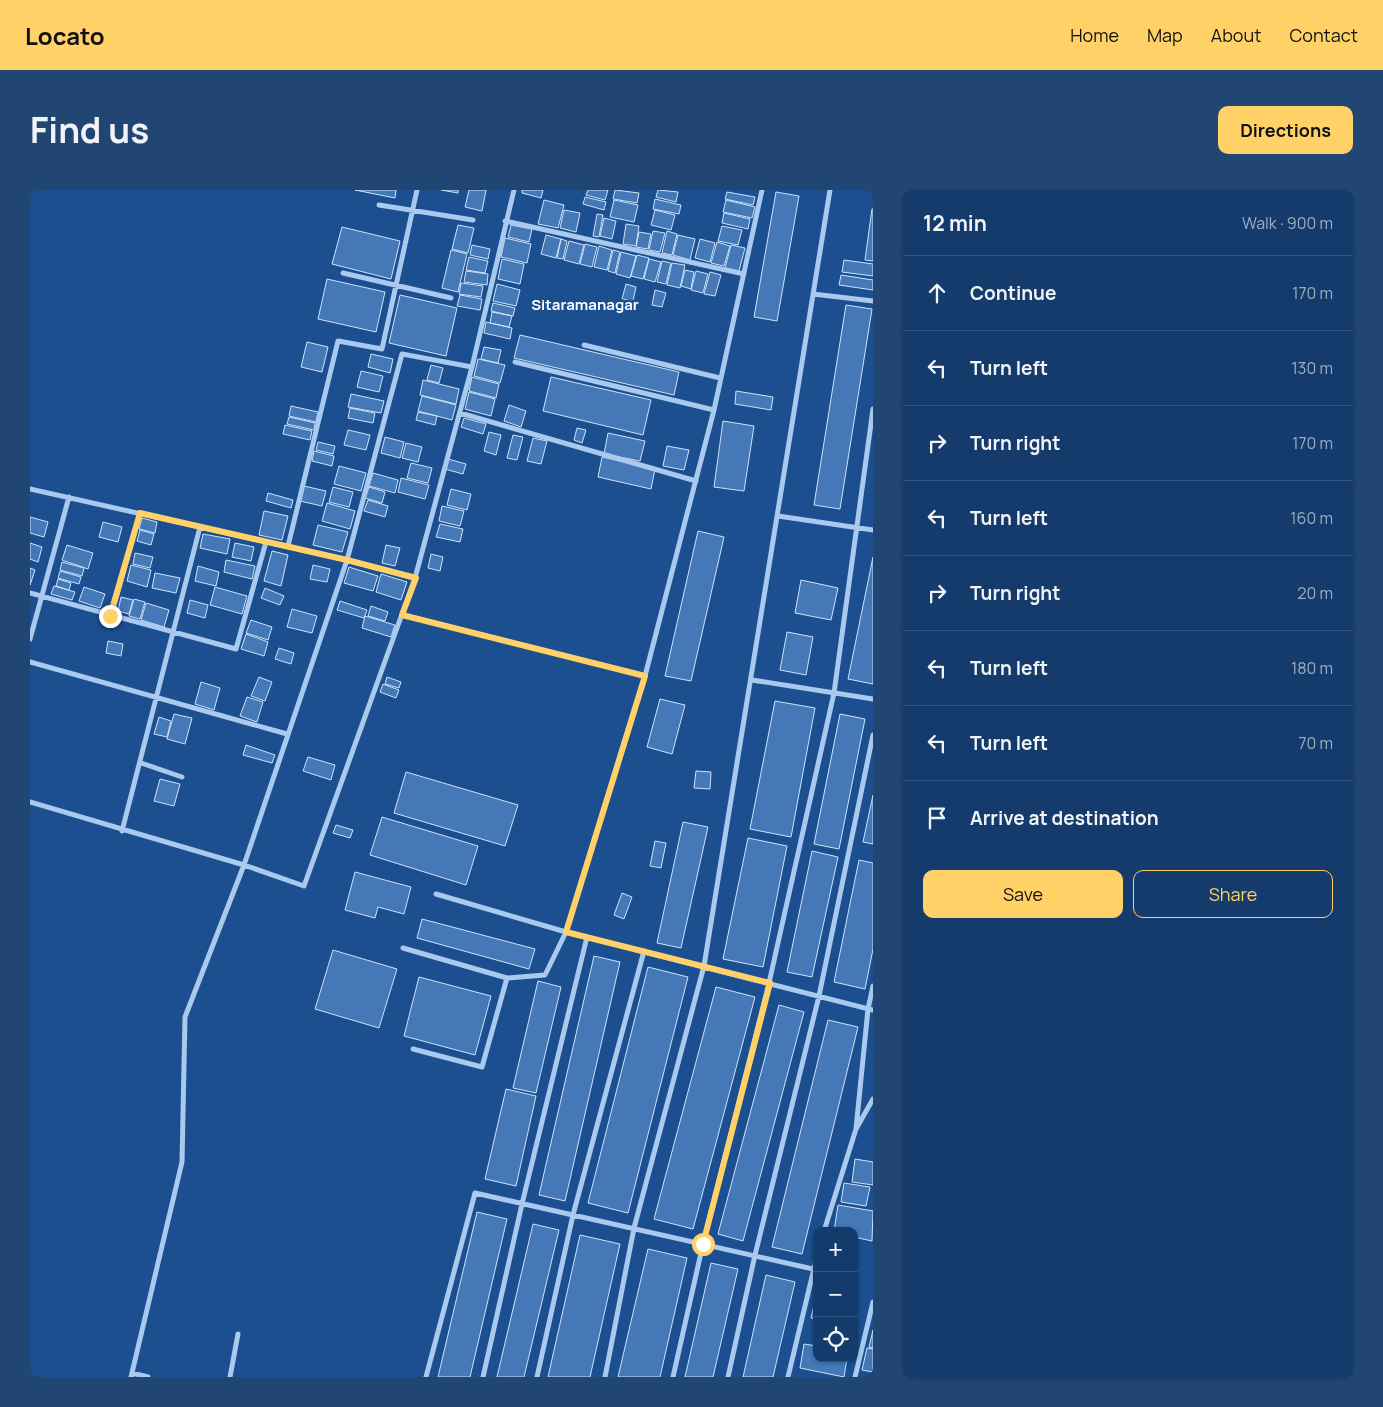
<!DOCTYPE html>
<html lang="en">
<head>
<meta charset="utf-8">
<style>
  body { margin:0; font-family:Manrope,sans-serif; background:#214673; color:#f1f3f6 }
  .controls { position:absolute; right:15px; bottom:15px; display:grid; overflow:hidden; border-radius:10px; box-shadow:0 1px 4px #0004 }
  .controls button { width:45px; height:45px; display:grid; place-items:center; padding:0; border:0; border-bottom:1px solid #33557e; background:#143b6b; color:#f1f3f6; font:25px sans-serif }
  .stop { position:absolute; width:15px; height:15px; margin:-11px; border:4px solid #ffd166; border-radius:50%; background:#fff }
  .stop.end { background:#ffd166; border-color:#fff; box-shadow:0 1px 5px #0008 }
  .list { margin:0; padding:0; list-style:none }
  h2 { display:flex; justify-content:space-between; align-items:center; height:65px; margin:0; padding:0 20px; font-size:21px }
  h2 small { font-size:16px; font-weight:400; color:#9dadc1 }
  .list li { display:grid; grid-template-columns:32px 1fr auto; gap:15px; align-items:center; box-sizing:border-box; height:75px; padding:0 20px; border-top:1px solid #33557e }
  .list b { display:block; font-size:19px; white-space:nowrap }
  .list em { font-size:16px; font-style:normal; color:#9dadc1 }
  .actions { display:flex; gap:10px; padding:15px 20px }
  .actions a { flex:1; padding:11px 0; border:1px solid #ffd166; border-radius:10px; text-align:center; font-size:18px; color:#ffd166 }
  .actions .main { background:#ffd166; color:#111 }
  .icon { flex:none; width:28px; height:28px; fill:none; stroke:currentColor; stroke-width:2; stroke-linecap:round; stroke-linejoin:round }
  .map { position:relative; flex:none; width:843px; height:1187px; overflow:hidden; border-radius:10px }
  header { display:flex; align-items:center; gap:30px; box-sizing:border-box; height:70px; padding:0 25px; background:#ffd166; color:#111 }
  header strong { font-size:24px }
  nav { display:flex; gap:28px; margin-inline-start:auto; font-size:18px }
  .intro { display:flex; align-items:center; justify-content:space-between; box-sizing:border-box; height:120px; padding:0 30px }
  h1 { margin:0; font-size:35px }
  .button { padding:12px 22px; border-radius:10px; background:#ffd166; color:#111; font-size:18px; font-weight:700 }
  main { display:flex; gap:30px; padding:0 30px }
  aside { flex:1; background:#143b6b; border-radius:10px; box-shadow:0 1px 4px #0004 }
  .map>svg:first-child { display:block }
  .building { fill:#4478b7; stroke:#cfe3fa }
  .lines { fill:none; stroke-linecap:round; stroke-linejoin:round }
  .street { stroke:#a9c9ee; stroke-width:5 }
  .route { stroke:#ffd166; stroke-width:6 }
  .labels { text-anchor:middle; stroke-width:5; stroke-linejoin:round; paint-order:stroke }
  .neighbourhood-label { font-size:15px; font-weight:bold; fill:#fff; stroke:#1b4f8f }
</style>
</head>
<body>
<header>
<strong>Locato</strong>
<nav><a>Home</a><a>Map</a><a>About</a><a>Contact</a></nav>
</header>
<div class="intro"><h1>Find us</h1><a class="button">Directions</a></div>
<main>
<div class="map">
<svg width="843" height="1187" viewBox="0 0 843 1187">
  <rect width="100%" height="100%" fill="#1b4f8f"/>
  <path class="building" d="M325,0H366L365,8Z
    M411,0H428V3Z
    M439,0H456L452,21L435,17Z
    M492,0H513L511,8L492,3Z
    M558,0H578L575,10L556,5Z
    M585,0L609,3L607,13L583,9Z
    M628,0L648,2L646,12L626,7Z
    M697,2L725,7L723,15L695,9Z
    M746,2L769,6L747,131L724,127Z
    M555,7L576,12L574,20L553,14Z
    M625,9L651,15L649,24L623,19Z
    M514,10L534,15L528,38L508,34Z
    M584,10L608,15L604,32L580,27Z
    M696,10L725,17L722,28L693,22Z
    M842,19H843V71L835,70Z
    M534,20L550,23L546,42L530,38Z
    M625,20L645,25L641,40L621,35Z
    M694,23L720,29L718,39L692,33Z
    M567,24L573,25L569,47L563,46Z
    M574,28L586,31L582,49L570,46Z
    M596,34L609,36L606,56L593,54Z
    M428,35L444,38L438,63L422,59Z
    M481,35L502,39L499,52L478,47Z
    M692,36L712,40L708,55L688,51Z
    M312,37L370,51L361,89L302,74Z
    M623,41L635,43L630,62L619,60Z
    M637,41L647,44L642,65L632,63Z
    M609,42L621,44L618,59L606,57Z
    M516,45L531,49L526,68L511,64Z
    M648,45L665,49L660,70L643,65Z
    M475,48L501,54L497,73L471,67Z
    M531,49L537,51L533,69L527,68Z
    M670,49L685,53L680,72L665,68Z
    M539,51L554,55L549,74L534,70Z
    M687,52L700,56L694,76L681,73Z
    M555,54L567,57L562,77L550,74Z
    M442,55L460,59L458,69L440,65Z
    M701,55L715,58L709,81L695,78Z
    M569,56L582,60L577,80L564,77Z
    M421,60L437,64L428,102L412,98Z
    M583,60L590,62L585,83L578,81Z
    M591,62L606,66L600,88L586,84Z
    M607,65L619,68L613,89L601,86Z
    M439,67L458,71L455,83L436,80Z
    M472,69L494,74L490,94L468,89Z
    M619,69L631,72L625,92L614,89Z
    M814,70L843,74V86L812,82Z
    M632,71L641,73L636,94L627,92Z
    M642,73L655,75L650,98L637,95Z
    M655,80L664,82L661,99L651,96Z
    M436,81L458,84L457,95L434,92Z
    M666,81L678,84L673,103L661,100Z
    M680,82L691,85L685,106L674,104Z
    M811,85L843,90V100L809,95Z
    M297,89L355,102L346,142L288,129Z
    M431,93L453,96L451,107L429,104Z
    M467,94L490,100L486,116L463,111Z
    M596,94L606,97L603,111L592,109Z
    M625,100L636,103L632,117L622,115Z
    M370,105L427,118L416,166L359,153Z
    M430,105L452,109L450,120L427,116Z
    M463,113L485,118L483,126L461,121Z
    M816,115L842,119L810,319L784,315Z
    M462,122L482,126L479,137L460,133Z
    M456,132L482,138L480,149L454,143Z
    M490,145L649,182L644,205L484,168Z
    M277,152L298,157L292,182L271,177Z
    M454,157L471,160L468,173L451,169Z
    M341,164L363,169L360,183L338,177Z
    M448,169L475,175L470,193L444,186Z
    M401,175L413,178L409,193L397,190Z
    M331,181L353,186L349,202L327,197Z
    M442,187L469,194L466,208L439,201Z
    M521,187L621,210L613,245L513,221Z
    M393,190L429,199L426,214L390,205Z
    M706,201L743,207L741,220L705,214Z
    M439,202L465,209L461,226L435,219Z
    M321,204L354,211L351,223L318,217Z
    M392,206L426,215L422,230L388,221Z
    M479,215L496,221L491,237L474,231Z
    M261,216L288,222L286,232L259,226Z
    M320,218L345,223L343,233L318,228Z
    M388,222L407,226L405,235L386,230Z
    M259,227L285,233L284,240L257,234Z
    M434,228L456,234L453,244L431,237Z
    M693,231L724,236L714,301L684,297Z
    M255,235L282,241L280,250L253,244Z
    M547,238L556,240L552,253L544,250Z
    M318,240L340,245L336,260L314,255Z
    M459,242L471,245L466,265L454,261Z
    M578,243L615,251L610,271L574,264Z
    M483,245L493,247L487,270L477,268Z
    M355,247L374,252L370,268L351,263Z
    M503,248L517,251L511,274L497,271Z
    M288,252L305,256L303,264L286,260Z
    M376,253L392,257L388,272L372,268Z
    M637,256L659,260L654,280L633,276Z
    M284,261L304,266L302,276L282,271Z
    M572,267L625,279L621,299L568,287Z
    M418,269L436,274L433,284L415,279Z
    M381,273L402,278L398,293L377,288Z
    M309,276L336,283L331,301L304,294Z
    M343,283L368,290L365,303L339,296Z
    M371,288L399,295L395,309L368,302Z
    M274,296L296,301L292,316L270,311Z
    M303,297L323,302L319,317L299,312Z
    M339,297L355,302L352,313L335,308Z
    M421,299L441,304L437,320L417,315Z
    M238,303L263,310L261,318L236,311Z
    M338,310L358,316L355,327L334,321Z
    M297,313L325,321L320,339L292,331Z
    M412,316L434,321L430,336L409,331Z
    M234,321L258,326L252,350L229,345Z
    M0,327L18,332L14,347L0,343Z
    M112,328L127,332L125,343L109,339Z
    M73,332L92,337L88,352L69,347Z
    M410,334L433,339L430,352L406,347Z
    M288,335L318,342L312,362L283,355Z
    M110,340L124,344L121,355L107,351Z
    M668,341L694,347L661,491L635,486Z
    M173,344L200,349L197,364L170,358Z
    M0,353L12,357L8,372L0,369Z
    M205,353L224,357L221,371L202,367Z
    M37,355L63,363L58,379L32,370Z
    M356,355L370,358L365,376L352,373Z
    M242,361L258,365L251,396L234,391Z
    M105,363L123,367L120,378L103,374Z
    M401,364L413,367L410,381L398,378Z
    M843,367V494L818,489Z
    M196,370L225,376L222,389L194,382Z
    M32,372L54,378L52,386L30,380Z
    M101,375L121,380L117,397L97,391Z
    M283,375L300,379L297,392L280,389Z
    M168,376L189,382L186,396L165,391Z
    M319,377L348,386L343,401L314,393Z
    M0,378L5,380L0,395Z
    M30,381L51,387L49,394L28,388Z
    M125,383L150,388L146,403L122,398Z
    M351,384L377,392L371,410L346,402Z
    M28,389L41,393L39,400L26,396Z
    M771,390L808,398L801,430L765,423Z
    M24,396L45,402L42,410L21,404Z
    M54,397L75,404L70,418L49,411Z
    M185,397L217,406L212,424L180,415Z
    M235,398L254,406L250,415L231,408Z
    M91,407L103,410L99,424L88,421Z
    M104,409L115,412L110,429L99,426Z
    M160,410L178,415L175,428L157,423Z
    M310,411L337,420L334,428L307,420Z
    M116,413L139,420L134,437L111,430Z
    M341,416L358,422L355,431L338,426Z
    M262,419L287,426L282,443L257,437Z
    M335,426L365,435L361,447L332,438Z
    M221,430L242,437L238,450L216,443Z
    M757,442L783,447L776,485L750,480Z
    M216,444L238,452L234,466L211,459Z
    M78,451L93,454L91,466L76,463Z
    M249,458L264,463L261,474L245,469Z
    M229,487L242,492L235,511L221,506Z
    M357,487L371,492L369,498L355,494Z
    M171,492L190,498L184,520L165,514Z
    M353,494L369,500L366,508L350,502Z
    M217,507L233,512L227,532L210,526Z
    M630,509L655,515L642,564L617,557Z
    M745,511L785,518L761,647L720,639Z
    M144,524L162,528L155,554L137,549Z
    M810,524L835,529L809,659L784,654Z
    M129,527L141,531L137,547L124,544Z
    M216,555L245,565L242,573L213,565Z
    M278,567L305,575L301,590L273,581Z
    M666,581L681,582L680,599L664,598Z
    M376,582L488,615L475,656L364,623Z
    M130,589L150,594L144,616L124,611Z
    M843,605V654L833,652Z
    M352,627L448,656L436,695L340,665Z
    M653,632L678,637L651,758L627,753Z
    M306,635L323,640L320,648L303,643Z
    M718,648L757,656L733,777L693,769Z
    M625,651L636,653L631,678L620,676Z
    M782,661L808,667L782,787L757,782Z
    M829,670L843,673V759L835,799L804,792Z
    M325,682L381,697L374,724L348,717L345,728L315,720Z
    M592,703L602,707L594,729L584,725Z
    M392,729L505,759L499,779L387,748Z
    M303,760L367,779L349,838L285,819Z
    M564,766L590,772L535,1011L509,1005Z
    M618,777L658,787L598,1023L558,1013Z
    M389,787L461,806L445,865L374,846Z
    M508,791L531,797L506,903L483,898Z
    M686,797L725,807L663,1039L624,1029Z
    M749,815L774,822L713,1051L688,1044Z
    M798,830L828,837L772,1064L742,1057Z
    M476,899L506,906L486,996L455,989Z
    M825,969L843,972V995L822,992Z
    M814,993L840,997L836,1016L811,1012Z
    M808,1015L843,1021L842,1051L824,1047V1041H804Z
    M447,1022L477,1029L440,1187H408Z
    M503,1034L529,1040L494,1187H467Z
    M550,1045L590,1054L560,1187H518Z
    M618,1059L657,1068L630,1187H588Z
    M681,1073L708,1079L683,1187H655Z
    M736,1085L765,1092L743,1187H713Z
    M787,1103V1130L781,1128Z
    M843,1140V1158L839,1157Z
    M774,1154L787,1156V1168H817L814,1187L770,1178Z
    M837,1158L843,1159V1182L832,1180Z"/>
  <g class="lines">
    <path class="street" d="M349,15L443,30
      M475,31L714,84
      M313,83L421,108
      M783,104L843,111
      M554,155L690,188
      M485,172L684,220
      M430,223L666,291
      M0,299L317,370L385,388
      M748,326L843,340
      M258,356L308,151L352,159L387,0
      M0,403L206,459L236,352
      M373,425L615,486
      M81,426L110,323
      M0,449L39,307
      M0,472L257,544
      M722,490L843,509
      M111,573L152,587
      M0,612L214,675L274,696L385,388L442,177L484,0
      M92,641L170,337
      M406,704L536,742L843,820
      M373,758L477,788
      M383,859L452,877L477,788L515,785L536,742L615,486L684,220L732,0
      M826,939L838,819L843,796
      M794,1041L826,939L843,909
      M102,1183L118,1187
      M101,1187L152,972L155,827L214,675L317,370L372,164L442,177
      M200,1187L208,1144
      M396,1187L445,1003L783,1079
      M453,1187L492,1014L557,747
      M507,1187L543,1025L614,761
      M575,1187L604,1038L674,776L800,0
      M643,1187L673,1054L739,793L804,503L843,219
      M698,1187L725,1065L789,806L843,545
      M758,1187L787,1066
      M825,1187L843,1112"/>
  </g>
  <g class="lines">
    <path class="route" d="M80,426L110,323L317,370L386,388L372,425L615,486L536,742L740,793L673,1054"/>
  </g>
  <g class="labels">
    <g class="neighbourhood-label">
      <text x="555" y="120">Sitaramanagar</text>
    </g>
  </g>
</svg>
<div class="controls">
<button>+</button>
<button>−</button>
<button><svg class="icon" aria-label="locate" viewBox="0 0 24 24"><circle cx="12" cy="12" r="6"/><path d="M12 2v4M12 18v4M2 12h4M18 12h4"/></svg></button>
</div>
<div class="stop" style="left:673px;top:1054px"></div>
<div class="stop end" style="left:80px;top:426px"></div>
</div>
<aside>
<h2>12 min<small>Walk · 900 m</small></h2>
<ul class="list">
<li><svg class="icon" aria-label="ahead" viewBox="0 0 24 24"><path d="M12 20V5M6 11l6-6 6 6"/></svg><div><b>Continue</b></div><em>170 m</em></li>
<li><svg class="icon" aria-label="left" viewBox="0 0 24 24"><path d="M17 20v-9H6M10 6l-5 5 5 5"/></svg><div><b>Turn left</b></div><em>130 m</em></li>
<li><svg class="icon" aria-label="right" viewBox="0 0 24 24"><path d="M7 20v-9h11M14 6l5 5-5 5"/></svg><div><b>Turn right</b></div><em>170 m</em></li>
<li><svg class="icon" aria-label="left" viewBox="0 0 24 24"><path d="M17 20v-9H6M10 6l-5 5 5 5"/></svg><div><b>Turn left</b></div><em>160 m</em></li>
<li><svg class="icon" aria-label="right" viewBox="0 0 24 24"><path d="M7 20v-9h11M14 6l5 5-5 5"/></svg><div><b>Turn right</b></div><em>20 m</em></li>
<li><svg class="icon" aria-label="left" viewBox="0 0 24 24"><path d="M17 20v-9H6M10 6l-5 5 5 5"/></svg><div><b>Turn left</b></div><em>180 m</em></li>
<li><svg class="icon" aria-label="left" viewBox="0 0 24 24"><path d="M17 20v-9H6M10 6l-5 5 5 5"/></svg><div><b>Turn left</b></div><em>70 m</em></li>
<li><svg class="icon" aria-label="arrive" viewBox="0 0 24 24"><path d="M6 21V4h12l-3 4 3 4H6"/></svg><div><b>Arrive at destination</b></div></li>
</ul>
<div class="actions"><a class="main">Save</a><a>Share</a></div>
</aside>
</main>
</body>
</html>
